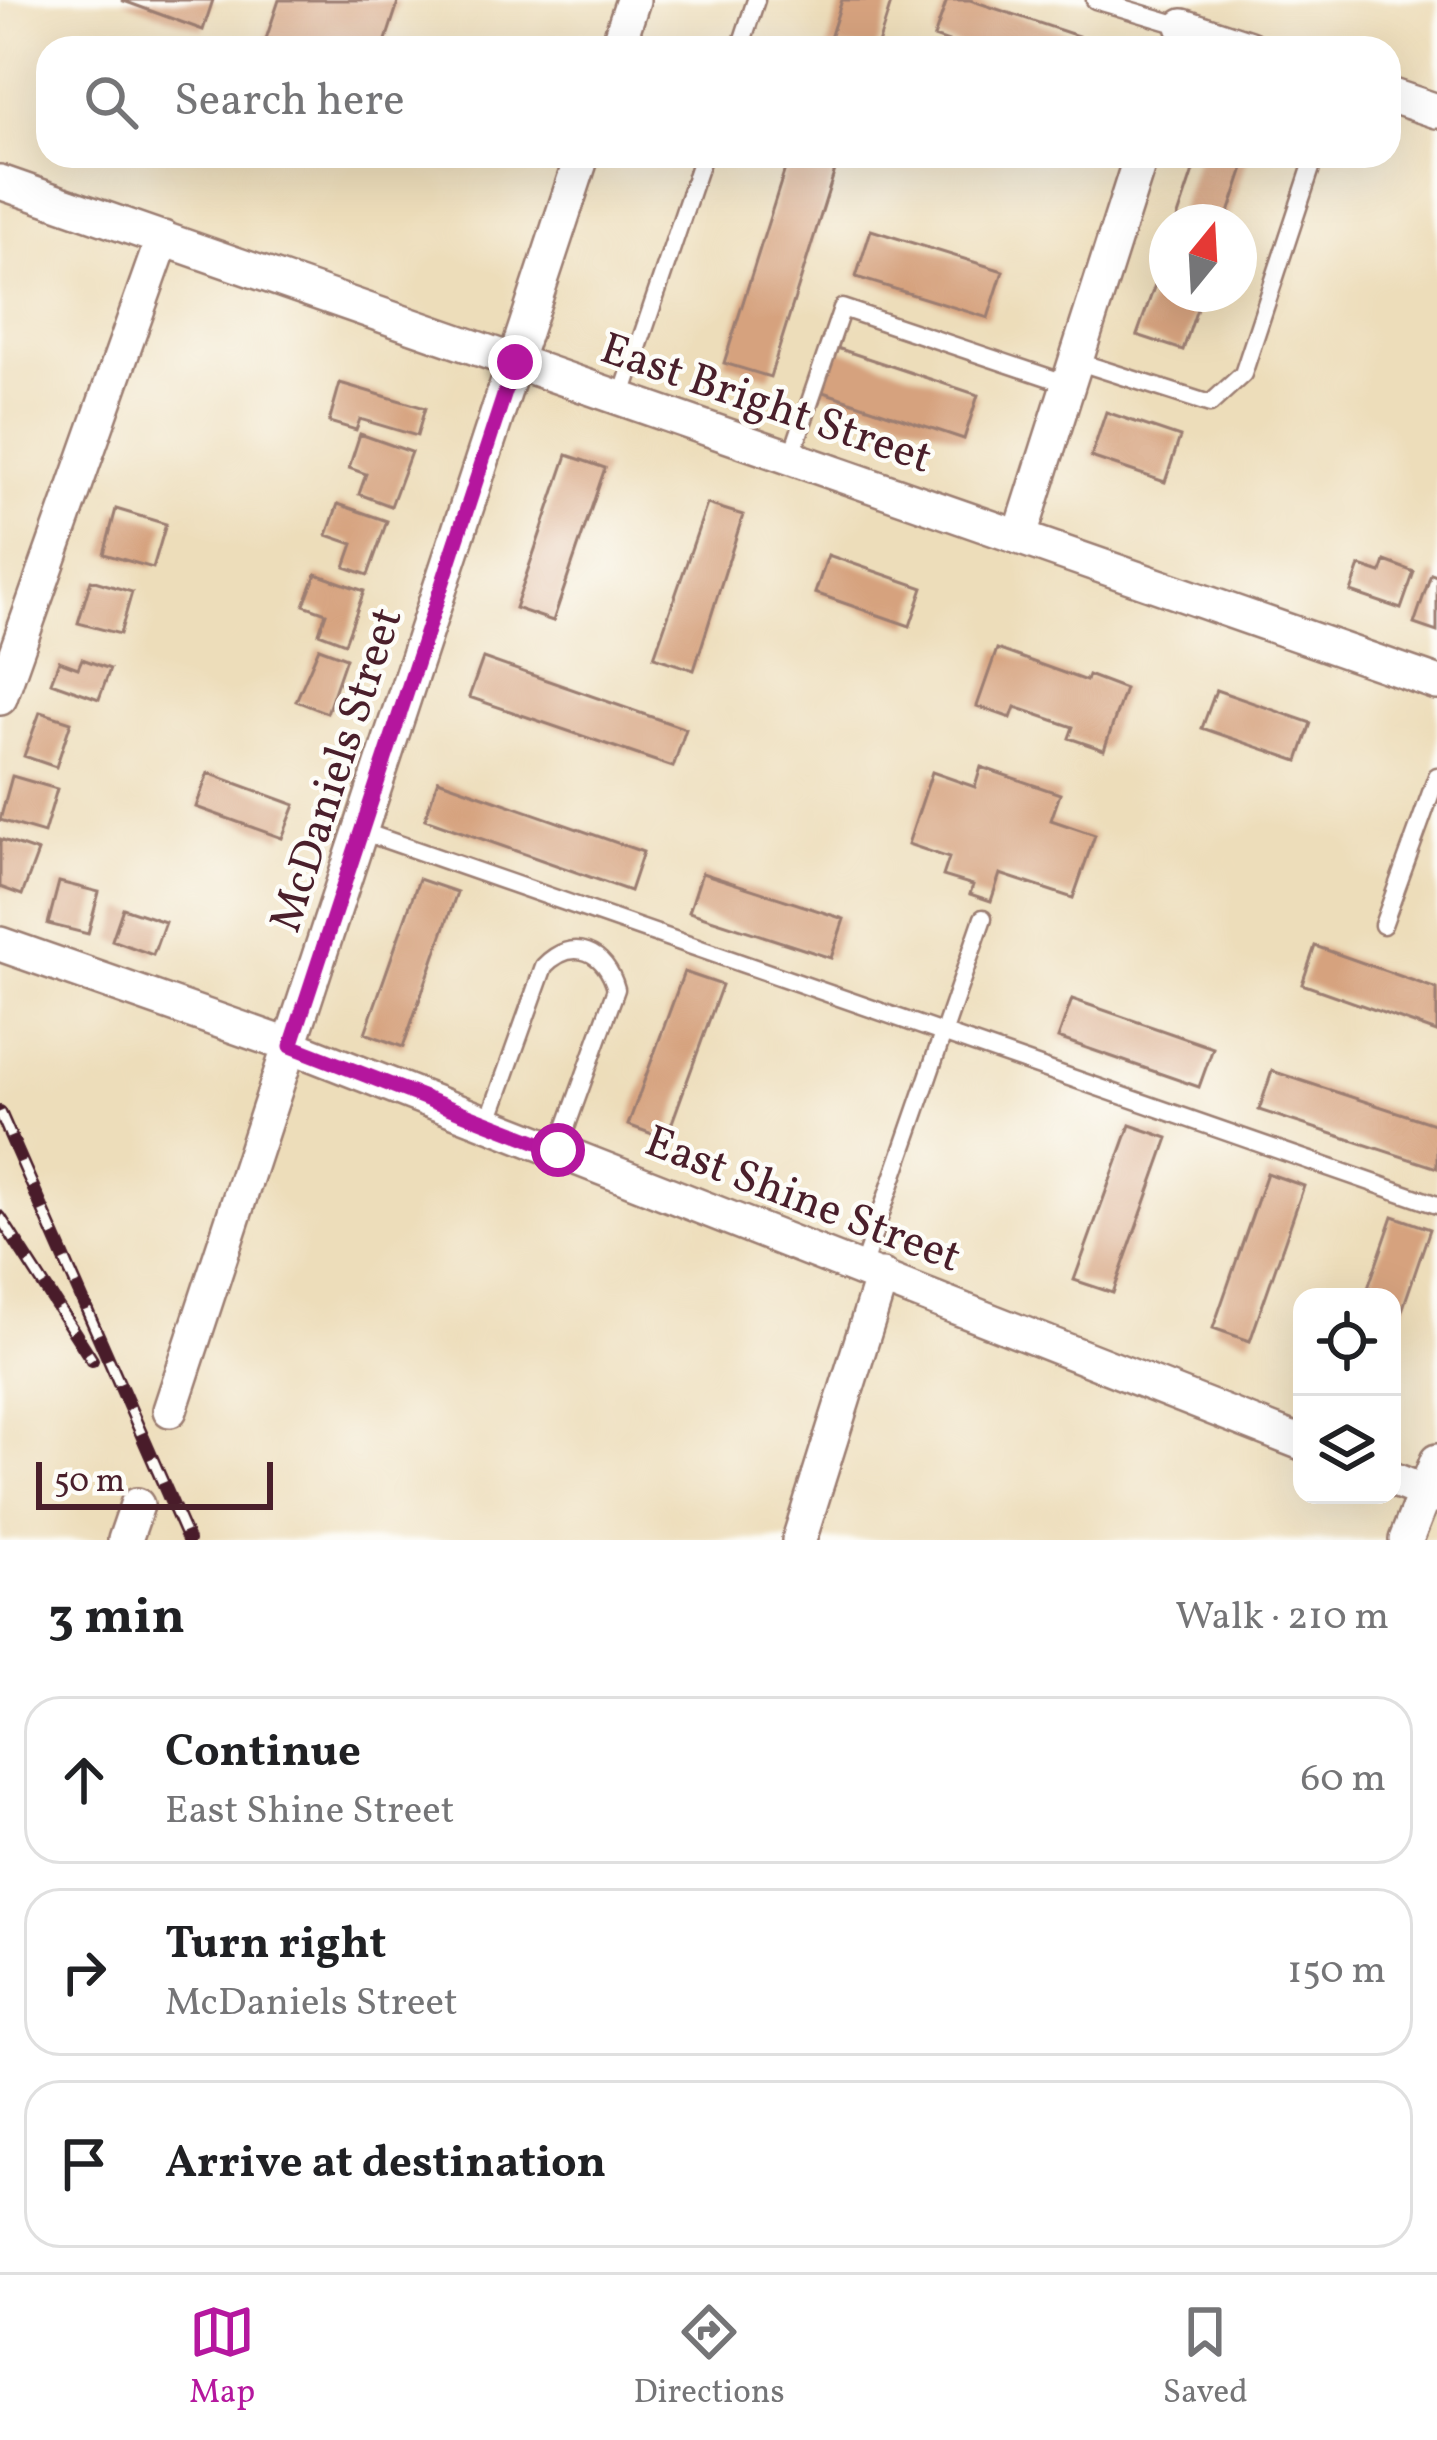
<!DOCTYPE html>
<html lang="en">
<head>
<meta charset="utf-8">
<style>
  body { margin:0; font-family:Vollkorn,serif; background:#f2f2f2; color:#202124 }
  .controls { position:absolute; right:36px; bottom:36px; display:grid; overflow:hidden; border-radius:24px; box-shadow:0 12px 48px #0002 }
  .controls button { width:108px; height:108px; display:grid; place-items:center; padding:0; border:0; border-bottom:3px solid #e0e0e0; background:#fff; color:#202124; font:60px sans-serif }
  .compass { position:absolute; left:1149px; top:204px; width:108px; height:108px; border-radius:50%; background:#fff; box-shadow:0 12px 48px #0002; rotate:18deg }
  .scale { position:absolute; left:36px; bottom:30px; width:237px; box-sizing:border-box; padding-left:12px; border:6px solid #4a1f2b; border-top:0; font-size:33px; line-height:42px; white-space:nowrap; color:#4a1f2b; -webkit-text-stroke:9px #fdfcf7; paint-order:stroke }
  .stop { position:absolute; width:36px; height:36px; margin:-27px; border:9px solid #b5179e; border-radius:50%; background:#fff }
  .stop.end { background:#b5179e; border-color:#fff; box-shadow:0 3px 12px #0008 }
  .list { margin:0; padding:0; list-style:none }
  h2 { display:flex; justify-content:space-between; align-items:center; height:156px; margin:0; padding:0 48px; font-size:51px }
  h2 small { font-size:39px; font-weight:400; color:#757577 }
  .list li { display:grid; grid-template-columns:78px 1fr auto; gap:36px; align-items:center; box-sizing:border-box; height:168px; margin:0 24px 24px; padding:0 24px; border:3px solid #e0e0e0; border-radius:36px }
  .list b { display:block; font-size:45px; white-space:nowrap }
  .list p { margin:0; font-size:39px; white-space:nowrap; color:#757577 }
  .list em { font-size:39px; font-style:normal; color:#757577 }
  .icon { flex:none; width:66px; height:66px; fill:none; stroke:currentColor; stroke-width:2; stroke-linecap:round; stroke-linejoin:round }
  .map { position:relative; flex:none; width:1437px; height:1540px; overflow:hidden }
  .search { position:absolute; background:#fff; box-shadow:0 12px 48px #0002; left:36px; right:36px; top:36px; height:132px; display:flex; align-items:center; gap:30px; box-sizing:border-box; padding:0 42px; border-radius:36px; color:#757577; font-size:45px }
  .sheet { height:732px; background:#fff }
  nav { display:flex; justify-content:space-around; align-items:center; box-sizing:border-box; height:168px; border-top:3px solid #e0e0e0; background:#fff; font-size:33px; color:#757577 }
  nav a { display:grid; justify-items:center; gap:6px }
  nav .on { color:#b5179e }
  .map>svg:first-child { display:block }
  .building { fill:#d6a27e }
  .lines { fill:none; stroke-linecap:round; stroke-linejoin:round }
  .lane-casing { stroke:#9c7e72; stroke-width:21 }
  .street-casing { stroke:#9c7e72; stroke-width:38 }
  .lane { stroke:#fff; stroke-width:16 }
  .street { stroke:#fff; stroke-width:33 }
  .rail-casing { stroke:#4a1f2b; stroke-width:14 }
  .rail { stroke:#fdfcf7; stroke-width:9; stroke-dasharray:27; stroke-linecap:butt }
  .route { stroke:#b5179e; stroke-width:15 }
  .labels { text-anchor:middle; stroke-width:9; stroke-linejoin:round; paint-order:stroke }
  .street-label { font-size:45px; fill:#4a1f2b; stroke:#fdfcf7 }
</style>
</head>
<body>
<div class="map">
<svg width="1437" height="1540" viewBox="0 0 1437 1540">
  <rect width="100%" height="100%" fill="#fdfcf7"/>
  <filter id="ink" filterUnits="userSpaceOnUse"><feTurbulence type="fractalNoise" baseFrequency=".00833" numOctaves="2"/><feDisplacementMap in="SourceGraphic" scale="24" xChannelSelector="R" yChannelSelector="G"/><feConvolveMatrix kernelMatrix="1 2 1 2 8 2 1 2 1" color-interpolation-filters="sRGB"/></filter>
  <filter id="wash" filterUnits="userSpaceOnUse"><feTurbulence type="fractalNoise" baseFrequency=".004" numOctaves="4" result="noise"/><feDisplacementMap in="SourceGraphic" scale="48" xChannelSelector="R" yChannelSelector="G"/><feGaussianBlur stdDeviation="2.7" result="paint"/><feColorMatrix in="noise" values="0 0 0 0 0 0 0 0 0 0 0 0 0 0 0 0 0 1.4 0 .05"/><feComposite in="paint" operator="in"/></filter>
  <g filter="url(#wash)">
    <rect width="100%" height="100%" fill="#edddba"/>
    <g id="blocks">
      <path class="building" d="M121,0H213L203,30Z
        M279,0H399L385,43L398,48H263Z
        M842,0H892L877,48H827Z
        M947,0H970L1078,36L1074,48H966L934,37Z
        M789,156L835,170L770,377L724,363Z
        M1198,156H1248L1226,222H1176Z
        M871,230L1003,271L988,318L856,277Z
        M1167,251V294H1202L1183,350L1137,335Z
        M834,347L978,395L964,439L820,391Z
        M340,383L425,408L417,436L360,419L356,430L329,422Z
        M1106,412L1180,437L1165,482L1091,457Z
        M360,434L411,452L391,506L359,494L366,474L349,468Z
        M567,455L605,468L553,621L515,608Z
        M338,504L387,521L368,575L345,567L353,544L327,535Z
        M707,504L743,515L694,670L654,657Z
        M116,509L166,524L153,568L104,554Z
        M828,555L923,588L910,626L815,593Z
        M1385,561L1414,572L1401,609L1351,592L1360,566L1381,573Z
        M316,574L364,591L345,643L319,633L326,613L304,605Z
        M1431,574L1437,576V632L1414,624Z
        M91,580L132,592L120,634L78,623Z
        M319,648L346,658L327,713L296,701Z
        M997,649L1086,681L1088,675L1125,689L1104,750L1069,738L1073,727L1015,707L1011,718L977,706Z
        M483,658L686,729L673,767L469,697Z
        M82,659L110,669L99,699L51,682L59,661L78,668Z
        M1216,690L1311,723L1298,761L1202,728Z
        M40,712L71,722L56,767L24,756Z
        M981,767L1060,794L1051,820L1095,835L1073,898L1000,874L991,901L970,894L973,885L943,876L949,858L908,844L932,772L975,787Z
        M208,773L295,805L282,838L196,807Z
        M12,776L57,789L44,833L0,820Z
        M438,780L643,852L630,891L425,819Z
        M0,839L38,852L22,895L0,887Z
        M702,873L844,919L831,958L689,912Z
        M419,879L457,892L403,1047L365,1033Z
        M59,882L99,892L88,934L48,924Z
        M123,908L165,922L153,955L112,940Z
        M1315,946L1437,989V1032L1302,984Z
        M684,972L722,985L666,1139L628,1125Z
        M1072,999L1213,1048L1199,1087L1058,1038Z
        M1272,1071L1437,1125V1168L1259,1110Z
        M1130,1125L1168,1138L1113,1293L1074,1280Z
        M1267,1173L1304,1186L1250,1341L1213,1328Z
        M1393,1216L1430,1229L1393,1337L1392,1297H1365Z"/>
    </g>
  </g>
  <g filter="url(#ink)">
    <use href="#blocks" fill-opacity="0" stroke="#9c7e72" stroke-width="3"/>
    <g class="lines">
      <defs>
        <path id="lane" d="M1095,0L1183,26
          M740,48L756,0
          M1076,361L1210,404L1243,374L1315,156
          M621,398L703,156
          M791,457L842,308L1068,384
          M361,831L1437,1205
          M1383,925L1437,776
          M488,1123L544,966C573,936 606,951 616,989L558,1150
          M862,1268L983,918"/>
        <path id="street" d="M1183,26L1249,48
          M617,48L633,0
          M1389,95L1437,111
          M0,182L1437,683
          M1020,536L1141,156
          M0,698L163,238
          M0,944L291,1046L1302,1443
          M170,1410L582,156
          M1392,1479L1437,1497
          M125,1540L137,1505
          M799,1540L882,1276
          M1406,1540L1437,1461"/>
      </defs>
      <use href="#lane" class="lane-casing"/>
      <use href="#street" class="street-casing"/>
      <use href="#lane" class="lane"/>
      <use href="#street" class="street"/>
      <defs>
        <path id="rail" d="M0,1112L188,1540
          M0,1217L92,1360"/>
      </defs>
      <use href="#rail" class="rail-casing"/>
      <use href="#rail" class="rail"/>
    </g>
  </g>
  <g class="lines" filter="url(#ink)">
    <path class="route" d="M515,362L291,1046L558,1150"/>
  </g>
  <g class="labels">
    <g class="street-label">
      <text transform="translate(767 401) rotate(19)" y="16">East Bright Street</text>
      <text transform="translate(334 769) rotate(-72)" y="16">McDaniels Street</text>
      <text transform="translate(804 1197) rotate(21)" y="16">East Shine Street</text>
    </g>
  </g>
</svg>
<div class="controls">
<button><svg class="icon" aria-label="locate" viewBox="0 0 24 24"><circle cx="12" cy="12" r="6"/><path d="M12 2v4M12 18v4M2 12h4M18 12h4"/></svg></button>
<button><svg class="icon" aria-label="layers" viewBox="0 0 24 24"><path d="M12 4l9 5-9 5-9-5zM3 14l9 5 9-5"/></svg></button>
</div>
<svg class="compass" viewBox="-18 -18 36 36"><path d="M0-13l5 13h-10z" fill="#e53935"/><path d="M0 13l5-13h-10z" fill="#757577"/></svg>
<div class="scale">50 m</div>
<div class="stop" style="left:558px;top:1150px"></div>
<div class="stop end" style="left:515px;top:362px"></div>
<div class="search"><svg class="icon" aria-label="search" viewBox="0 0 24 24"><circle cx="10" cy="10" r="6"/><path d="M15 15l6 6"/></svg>Search here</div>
</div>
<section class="sheet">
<h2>3 min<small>Walk · 210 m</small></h2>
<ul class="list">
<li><svg class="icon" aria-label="ahead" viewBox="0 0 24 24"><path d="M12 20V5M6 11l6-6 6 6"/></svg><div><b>Continue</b><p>East Shine Street</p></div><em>60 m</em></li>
<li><svg class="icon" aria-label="right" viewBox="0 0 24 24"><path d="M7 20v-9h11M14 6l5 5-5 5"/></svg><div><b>Turn right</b><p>McDaniels Street</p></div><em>150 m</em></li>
<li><svg class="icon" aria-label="arrive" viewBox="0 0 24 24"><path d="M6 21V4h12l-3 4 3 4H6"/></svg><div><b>Arrive at destination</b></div></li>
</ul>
</section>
<nav>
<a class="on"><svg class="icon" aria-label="map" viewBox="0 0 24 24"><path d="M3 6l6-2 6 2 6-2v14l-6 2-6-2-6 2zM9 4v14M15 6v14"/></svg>Map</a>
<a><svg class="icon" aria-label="directions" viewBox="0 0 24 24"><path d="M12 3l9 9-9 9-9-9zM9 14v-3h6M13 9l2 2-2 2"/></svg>Directions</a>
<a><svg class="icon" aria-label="saved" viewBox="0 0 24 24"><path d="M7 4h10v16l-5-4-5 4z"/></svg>Saved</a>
</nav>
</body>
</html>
